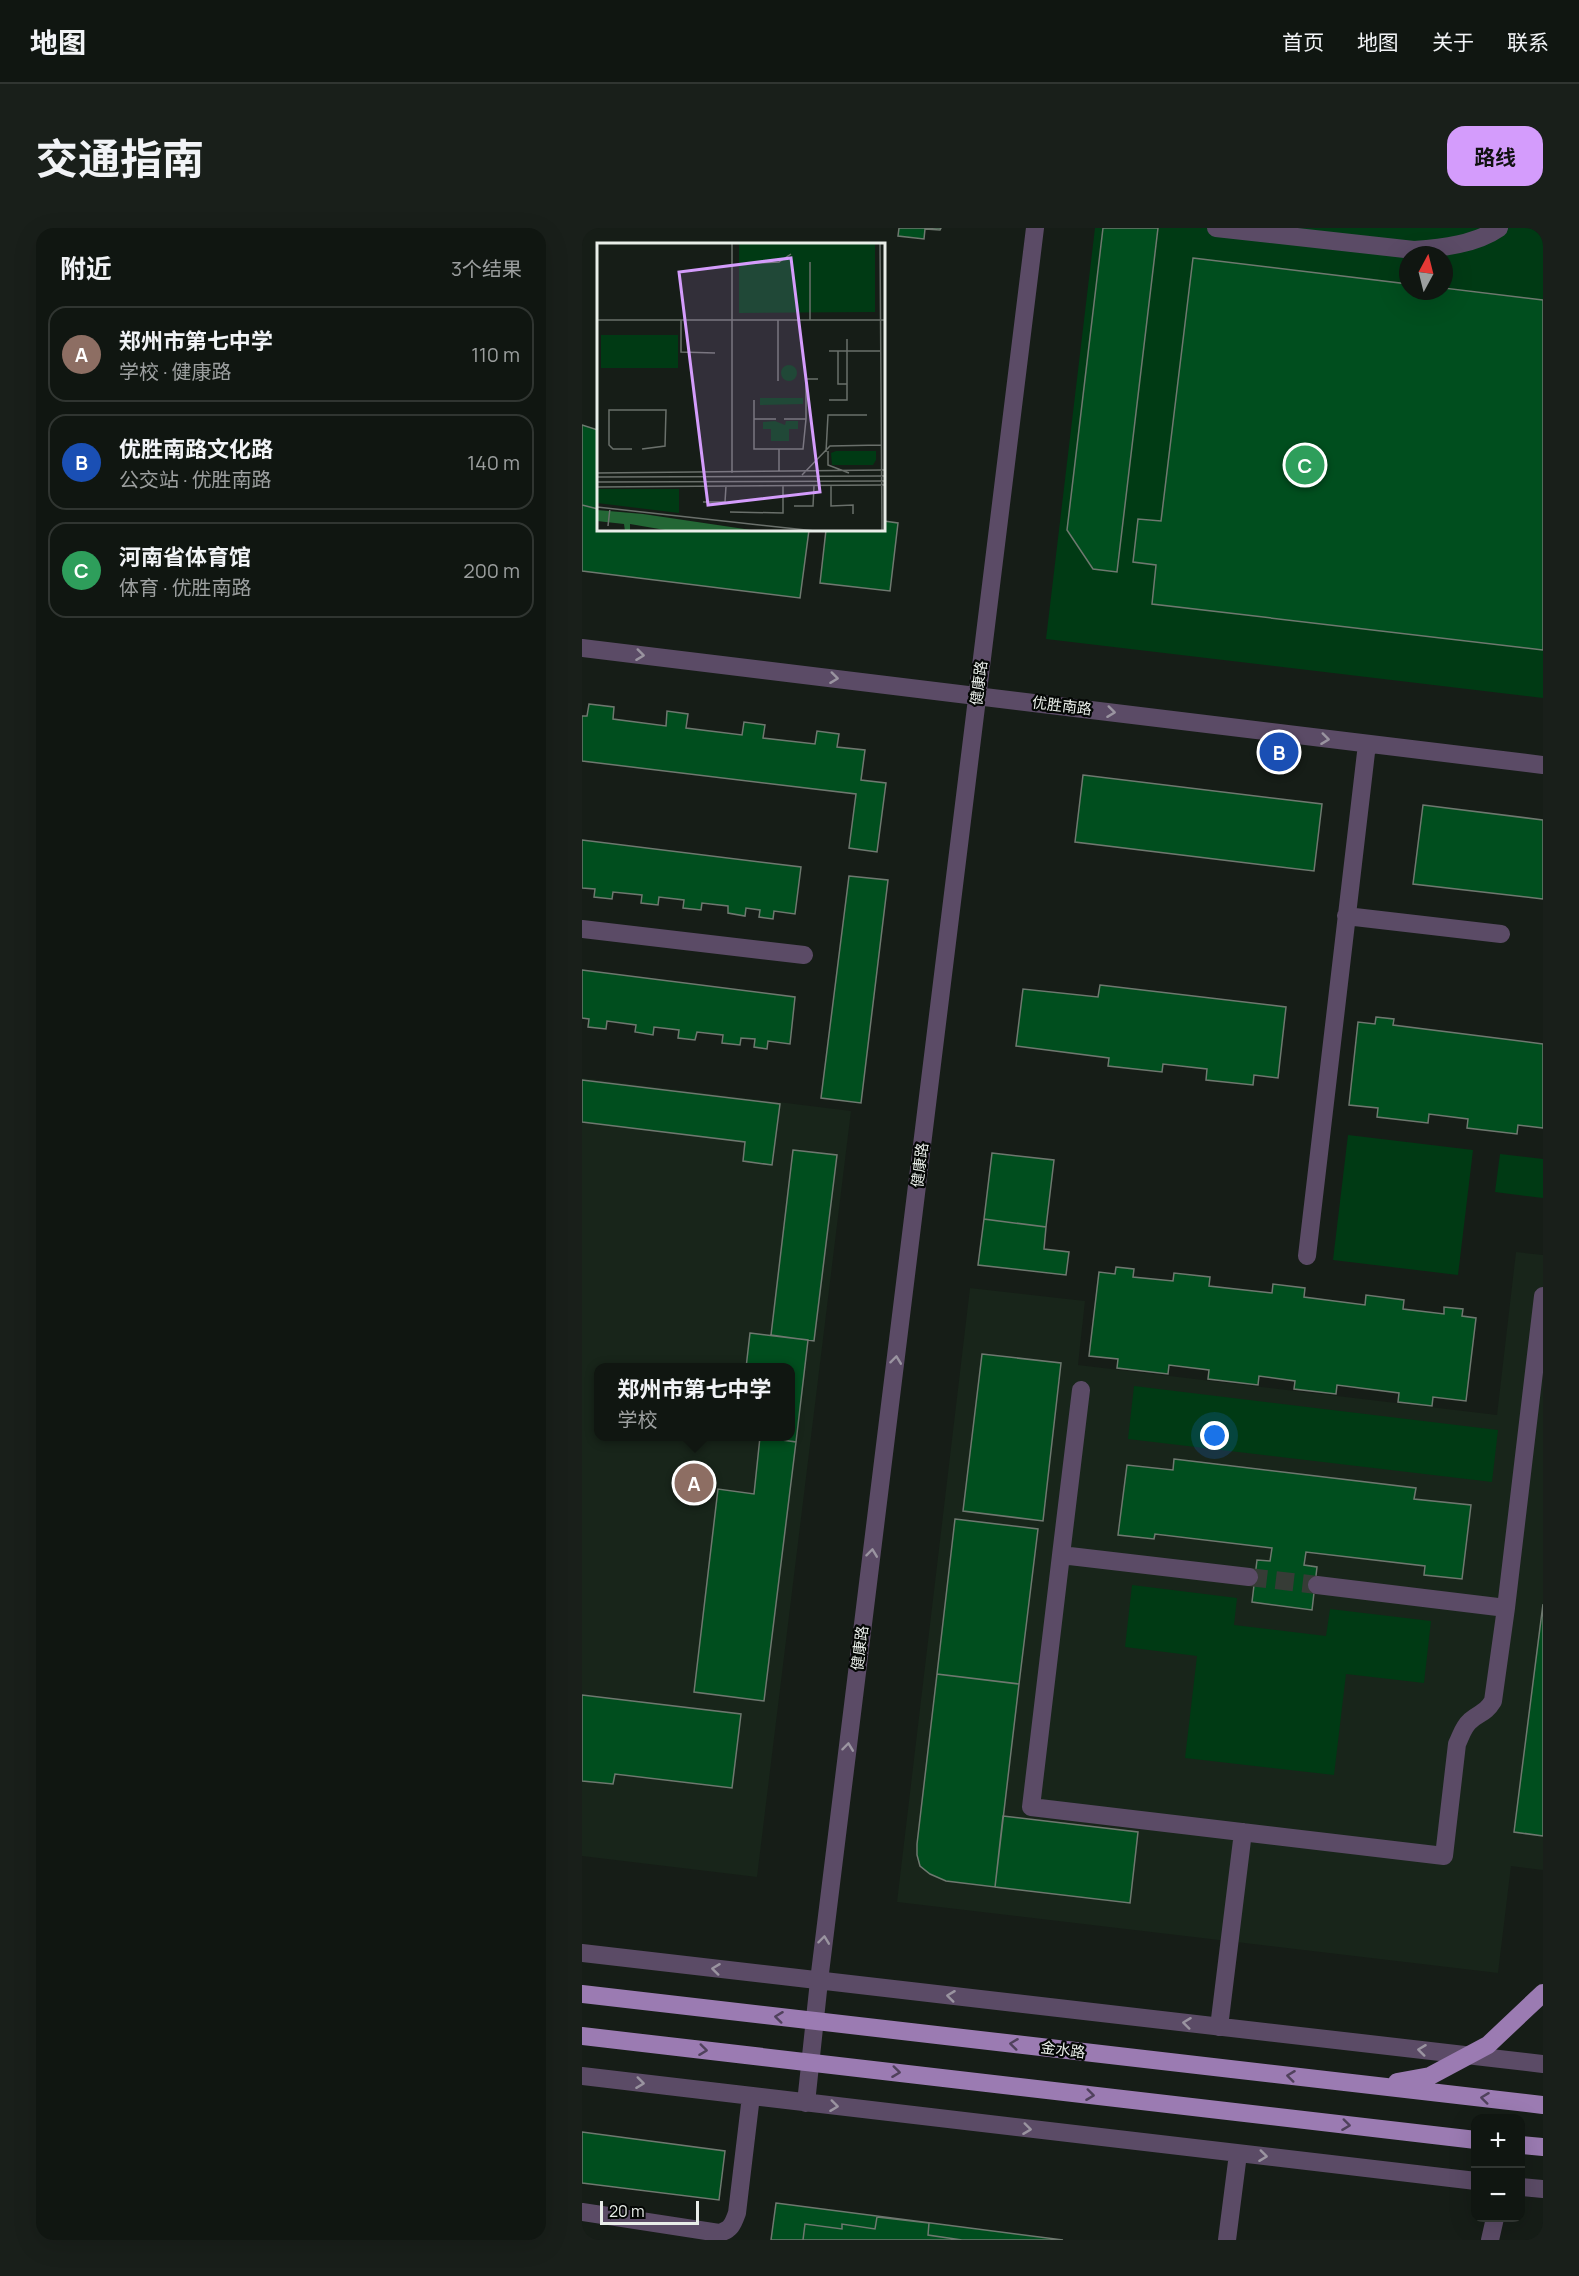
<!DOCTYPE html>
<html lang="zh">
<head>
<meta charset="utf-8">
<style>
  body { margin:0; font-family:Manrope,"Noto Sans SC",sans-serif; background:#191f1a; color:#f1f3f6 }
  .controls { position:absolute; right:18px; bottom:18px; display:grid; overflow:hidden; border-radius:12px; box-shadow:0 6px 24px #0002 }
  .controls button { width:54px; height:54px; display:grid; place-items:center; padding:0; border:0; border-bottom:2px solid #303531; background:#101611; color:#f1f3f6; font:30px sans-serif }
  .compass { position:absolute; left:817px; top:18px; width:54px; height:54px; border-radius:50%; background:#101611; box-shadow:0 6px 24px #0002; rotate:7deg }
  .scale { position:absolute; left:18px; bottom:15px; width:99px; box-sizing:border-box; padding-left:6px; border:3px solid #e8ede8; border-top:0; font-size:16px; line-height:21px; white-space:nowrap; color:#e8ede8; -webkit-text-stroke:4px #040705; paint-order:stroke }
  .you { position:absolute; left:633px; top:1208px; width:21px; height:21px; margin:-15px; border:4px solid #fff; border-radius:50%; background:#1a73e8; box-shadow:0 0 0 9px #1a73e833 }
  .badge { display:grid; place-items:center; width:39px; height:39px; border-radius:50%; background:#d49cfc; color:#fff; font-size:20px; font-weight:700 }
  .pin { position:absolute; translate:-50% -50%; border:3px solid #fff; box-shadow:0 2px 6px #0006 }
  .popup { position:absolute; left:12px; top:1135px; width:201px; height:78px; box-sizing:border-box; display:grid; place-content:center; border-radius:12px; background:#101611; filter:drop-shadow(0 2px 4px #0005); font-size:20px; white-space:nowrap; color:#9c9f9f }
  .popup b { font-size:22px; color:#f1f3f6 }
  .popup::after { content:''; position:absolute; left:50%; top:100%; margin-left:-12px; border:12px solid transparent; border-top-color:#101611 }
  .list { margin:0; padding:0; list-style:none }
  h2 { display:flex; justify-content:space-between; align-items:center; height:78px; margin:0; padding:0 24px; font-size:26px }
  h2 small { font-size:20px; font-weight:400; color:#9c9f9f }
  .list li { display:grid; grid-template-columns:39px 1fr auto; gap:18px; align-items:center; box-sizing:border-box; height:96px; margin:0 12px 12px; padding:0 12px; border:2px solid #303531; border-radius:18px }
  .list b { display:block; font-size:22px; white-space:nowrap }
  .list p { margin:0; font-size:20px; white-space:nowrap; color:#9c9f9f }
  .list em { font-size:20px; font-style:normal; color:#9c9f9f }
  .map { position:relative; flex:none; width:961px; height:2012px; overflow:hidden; border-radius:18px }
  header { display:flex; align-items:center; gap:36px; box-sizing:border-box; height:84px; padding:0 30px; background:#101611; border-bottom:2px solid #303531 }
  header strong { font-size:28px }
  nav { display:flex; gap:33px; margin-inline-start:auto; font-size:21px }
  .intro { display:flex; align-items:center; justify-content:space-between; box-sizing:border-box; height:144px; padding:0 36px }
  h1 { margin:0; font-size:42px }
  .button { padding:15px 27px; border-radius:18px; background:#d49cfc; color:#111; font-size:21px; font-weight:700 }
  main { display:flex; gap:36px; padding:0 36px }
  aside { flex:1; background:#101611; border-radius:18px; box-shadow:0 6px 24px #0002 }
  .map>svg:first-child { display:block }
  .built { fill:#18251a; fill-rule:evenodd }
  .green { fill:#003a14; fill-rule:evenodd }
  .building { fill:#004e1e; stroke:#6e786f; stroke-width:1.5 }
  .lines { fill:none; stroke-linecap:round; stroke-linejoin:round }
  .minor-tunnel { stroke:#363c36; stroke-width:18; stroke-dasharray:18 9; stroke-linecap:butt }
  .minor { stroke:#5b4b66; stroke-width:18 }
  .major { stroke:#9b7bb2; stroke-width:18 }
  .oneway { stroke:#9a94a0 }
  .oneway2 { stroke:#50415c }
  .labels { text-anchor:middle; stroke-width:4.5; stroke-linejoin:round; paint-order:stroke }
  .street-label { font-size:15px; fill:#e8ede8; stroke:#040705 }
  .inset-road { fill:none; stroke:#6a706b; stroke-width:1.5 }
  .view { fill:#d49cfc; fill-opacity:0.15; stroke:#d49cfc; stroke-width:3 }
  .inset-edge { fill:none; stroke:#e8ede8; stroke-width:3 }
</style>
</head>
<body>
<header>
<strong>地图</strong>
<nav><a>首页</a><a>地图</a><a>关于</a><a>联系</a></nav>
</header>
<div class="intro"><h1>交通指南</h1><a class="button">路线</a></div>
<main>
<aside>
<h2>附近<small>3个结果</small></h2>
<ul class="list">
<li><span class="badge" style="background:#8d6e63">A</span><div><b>郑州市第七中学</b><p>学校 · 健康路</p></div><em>110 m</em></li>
<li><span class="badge" style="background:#1a4fb4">B</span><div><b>优胜南路文化路</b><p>公交站 · 优胜南路</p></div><em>140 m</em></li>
<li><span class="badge" style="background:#2e9e5b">C</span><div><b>河南省体育馆</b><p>体育 · 优胜南路</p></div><em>200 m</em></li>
</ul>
</aside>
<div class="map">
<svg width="961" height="2012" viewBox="0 0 961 2012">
  <rect width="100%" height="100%" fill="#161d17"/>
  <path class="built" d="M0,850L269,883L175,1649L0,1628ZM16,1140H208V1208H16Z
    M934,1024L961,1027V1642L929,1638L916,1745L315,1674L388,1060L503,1073L496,1137L915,1187Z"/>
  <path class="green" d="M513,0H961V470L464,411ZM826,27H862V63H826Z
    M766,907L891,922L876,1047L751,1032Z
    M918,926L961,931V970L913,964Z
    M552,1158L916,1202L910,1254L546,1211Z
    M550,1357L655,1370L652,1397L744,1408L748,1381L849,1393L842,1455L764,1446L752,1547L603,1530L615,1428L543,1419Z"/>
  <path class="building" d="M317,0H359L358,2L343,1L342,11L316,8Z
    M521,0H576L535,344L511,341L485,302Z
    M611,30L826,56V63H862V60L961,72V422L570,376L574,337L551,334L556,291L579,293Z
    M0,197L16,202V302H227L218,370L0,343Z
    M0,197L16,202V281L0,277Z
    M302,293L316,295L308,363L238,355L244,302H302Z
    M7,476L32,479L31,491L84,498L85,483L106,486L104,500L160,507L162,494L183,497L181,510L233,516L235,503L257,506L255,519L283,522L279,552L304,555L295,624L267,620L274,566L0,533V488H5Z
    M501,547L740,576L732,643L493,614Z
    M841,577L961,592V671L831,656Z
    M0,612L219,639L213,686L192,683L191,691L177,689L178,682L164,680L163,688L146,685V678L120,675L119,682L101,680L102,672L77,669L76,677L59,675L60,667L31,664L30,671L12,669L13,661L0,660Z
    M267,648L306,652L279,875L239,870Z
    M0,742L213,769L208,816L186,813L185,821L172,819L173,811L159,810L158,817L140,815L141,807L115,804L113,812L96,810L97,802L72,799L71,807L53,804L54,797L25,793L24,801L6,799L7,791L0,790Z
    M518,757L704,779L696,850L672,847L671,857L624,852L625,841L581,836L580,844L526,838L527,830L434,818L441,761L516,769Z
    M794,789L812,791L811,797L961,816V900L936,897L935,906L885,900L886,891L847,886L846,895L795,889L796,880L767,877L776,794L793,796Z
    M0,852L198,876L190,937L161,933L163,914L0,894Z
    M211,922L255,927L232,1113L189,1107Z
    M410,925L472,932L464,999L402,991Z
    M402,991L464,999L462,1021L487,1024L484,1047L396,1037Z
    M534,1039L552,1041L551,1049L591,1053L592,1045L628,1049L627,1058L690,1065L691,1056L723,1060L722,1069L783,1077L784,1067L822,1072L821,1081L862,1086V1079L881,1081L880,1088L894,1090L884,1173L851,1169L850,1178L816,1174L817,1165L755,1157L754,1166L712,1161L713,1153L677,1148L676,1157L626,1151L627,1142L587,1137L586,1146L535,1140L536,1131L507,1128L517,1044L533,1046Z
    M168,1105L226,1112L214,1214L170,1208H208V1140H164Z
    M400,1126L479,1135L461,1293L381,1283Z
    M178,1209L214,1214L182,1473L112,1464L136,1261L172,1266Z
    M592,1231L834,1260L832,1271L889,1277L880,1351L842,1347L843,1338L724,1324L722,1337L735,1339L730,1382L670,1374L675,1332L688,1333L690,1320L573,1306L572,1311L536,1307L545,1237L591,1242Z
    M373,1291L456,1301L437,1456L355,1446Z
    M961,1376V1608L932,1604Z
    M355,1446L437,1456L413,1659L364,1653L348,1646L338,1638L335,1627V1616Z
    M0,1467L159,1486L150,1560L33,1546L31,1556L0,1553Z
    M421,1588L556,1604L548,1675L413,1659Z
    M0,1904L143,1923L137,1972L0,1955Z
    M194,1975L481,2012H189Z
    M295,1989L347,1995L346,2007L380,2012H221L223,1996L260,2001V1996L293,2001Z"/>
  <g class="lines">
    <path class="minor-tunnel" d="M667,1349L735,1357"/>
    <path class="minor" d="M634,0L832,22C860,20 894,16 917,0
      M0,420L961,537
      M764,688L919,706
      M0,701L222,727
      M725,1028L785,516
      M479,1327L499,1162
      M667,1349L479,1327L449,1579L862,1628L875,1516C879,1508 881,1499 888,1493C898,1484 903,1486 911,1473L924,1380L735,1357
      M924,1380L961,1068
      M0,1725L961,1836
      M637,1799L661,1604
      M0,1848L894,1953
      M224,1875L237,1753L453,0
      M939,1959L961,1961
      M0,1984L137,2005C149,2002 151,1996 155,1985L169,1868
      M645,2012L656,1926
      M908,2012L913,1990"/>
    <path class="major" d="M0,1766L961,1877
      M0,1808L894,1912
      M815,1854L848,1848L906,1817L961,1765
      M939,1917L961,1919"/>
  </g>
  <defs><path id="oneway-chevron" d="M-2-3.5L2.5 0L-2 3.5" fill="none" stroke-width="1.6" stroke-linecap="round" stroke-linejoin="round" transform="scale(1.5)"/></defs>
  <g class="oneway">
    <use href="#oneway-chevron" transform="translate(58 427) rotate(7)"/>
    <use href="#oneway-chevron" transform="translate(252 450) rotate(7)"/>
    <use href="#oneway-chevron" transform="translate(529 484) rotate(7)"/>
    <use href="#oneway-chevron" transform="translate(743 511) rotate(7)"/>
    <use href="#oneway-chevron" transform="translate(314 1132) rotate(-83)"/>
    <use href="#oneway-chevron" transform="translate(290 1325) rotate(-83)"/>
    <use href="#oneway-chevron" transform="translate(266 1519) rotate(-83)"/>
    <use href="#oneway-chevron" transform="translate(242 1712) rotate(-83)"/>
    <use href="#oneway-chevron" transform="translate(134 1741) rotate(-173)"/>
    <use href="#oneway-chevron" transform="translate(369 1768) rotate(-173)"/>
    <use href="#oneway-chevron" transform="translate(605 1795) rotate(-173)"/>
    <use href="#oneway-chevron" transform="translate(840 1822) rotate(-173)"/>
    <use href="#oneway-chevron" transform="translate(58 1855) rotate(7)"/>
    <use href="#oneway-chevron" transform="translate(252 1878) rotate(7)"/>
    <use href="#oneway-chevron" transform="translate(445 1901) rotate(7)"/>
    <use href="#oneway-chevron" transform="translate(681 1928) rotate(7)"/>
  </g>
  <g class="oneway2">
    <use href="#oneway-chevron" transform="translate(197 1789) rotate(-173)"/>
    <use href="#oneway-chevron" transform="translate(432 1816) rotate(-173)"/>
    <use href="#oneway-chevron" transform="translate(121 1822) rotate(7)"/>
    <use href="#oneway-chevron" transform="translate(314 1844) rotate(7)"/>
    <use href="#oneway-chevron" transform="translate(709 1848) rotate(-173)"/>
    <use href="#oneway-chevron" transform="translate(508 1867) rotate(7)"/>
    <use href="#oneway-chevron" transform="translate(903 1870) rotate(-173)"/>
    <use href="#oneway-chevron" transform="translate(764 1897) rotate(7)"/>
  </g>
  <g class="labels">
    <g class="street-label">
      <text transform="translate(397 455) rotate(-83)" y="5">健康路</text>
      <text transform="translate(480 478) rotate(7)" y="5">优胜南路</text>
      <text transform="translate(338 937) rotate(-83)" y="5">健康路</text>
      <text transform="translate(278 1420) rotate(-83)" y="5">健康路</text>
      <text transform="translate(481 1822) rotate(7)" y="5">金水路</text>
    </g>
  </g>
  <g transform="translate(15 15)">
    <rect width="288" height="288" fill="#161d17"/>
    <path d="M278,0V69L142,70V1ZM4,92H81V125H4ZM184 130a8 8 0 1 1 16 0a8 8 0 1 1-16 0ZM163,155H206V161L163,162ZM178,178L188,182L189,178H201V186H192V198H174V186H166V179ZM239,208H279V217L276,222H235L234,210ZM0,246H82V270L0,260Z" fill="#003a14"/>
    <path d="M0,267L46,271L161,288H74L33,281V288H28L27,281L0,278Z" fill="#236735"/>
    <path class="inset-road" d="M283,0L285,288M213,19V77M156,20L182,19L194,11M0,77H288M84,77V109L118,110M181,77V138M232,108H250V96M241,108V141H250M157,157V176M232,157H250V108H284M179,176H157V206H206L209,176H187M209,176V136H221M35,206H16L12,202V167H69L68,203L45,206M182,206V229M231,208V222L252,230M229,209L231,172H270M0,230L288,227M135,230V0M205,232L233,203L284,202M0,234L288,233M0,239L288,238M234,243V263L256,262V271M0,244L288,242M106,259H128L129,243M197,263H216L217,243M0,264L218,288M133,269L186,270V243M11,283L13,265"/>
    <path class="view" d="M194,15L223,249L111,262L82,29Z"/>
    <rect width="288" height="288" class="inset-edge"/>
  </g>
</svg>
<div class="controls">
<button>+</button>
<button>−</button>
</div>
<svg class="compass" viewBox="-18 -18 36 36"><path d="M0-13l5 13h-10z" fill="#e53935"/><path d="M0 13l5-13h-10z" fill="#9c9f9f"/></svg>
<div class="scale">20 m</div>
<div class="you"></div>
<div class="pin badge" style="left:112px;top:1255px;background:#8d6e63">A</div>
<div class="popup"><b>郑州市第七中学</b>学校</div>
<div class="pin badge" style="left:697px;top:524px;background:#1a4fb4">B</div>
<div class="pin badge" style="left:723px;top:237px;background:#2e9e5b">C</div>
</div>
</main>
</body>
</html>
